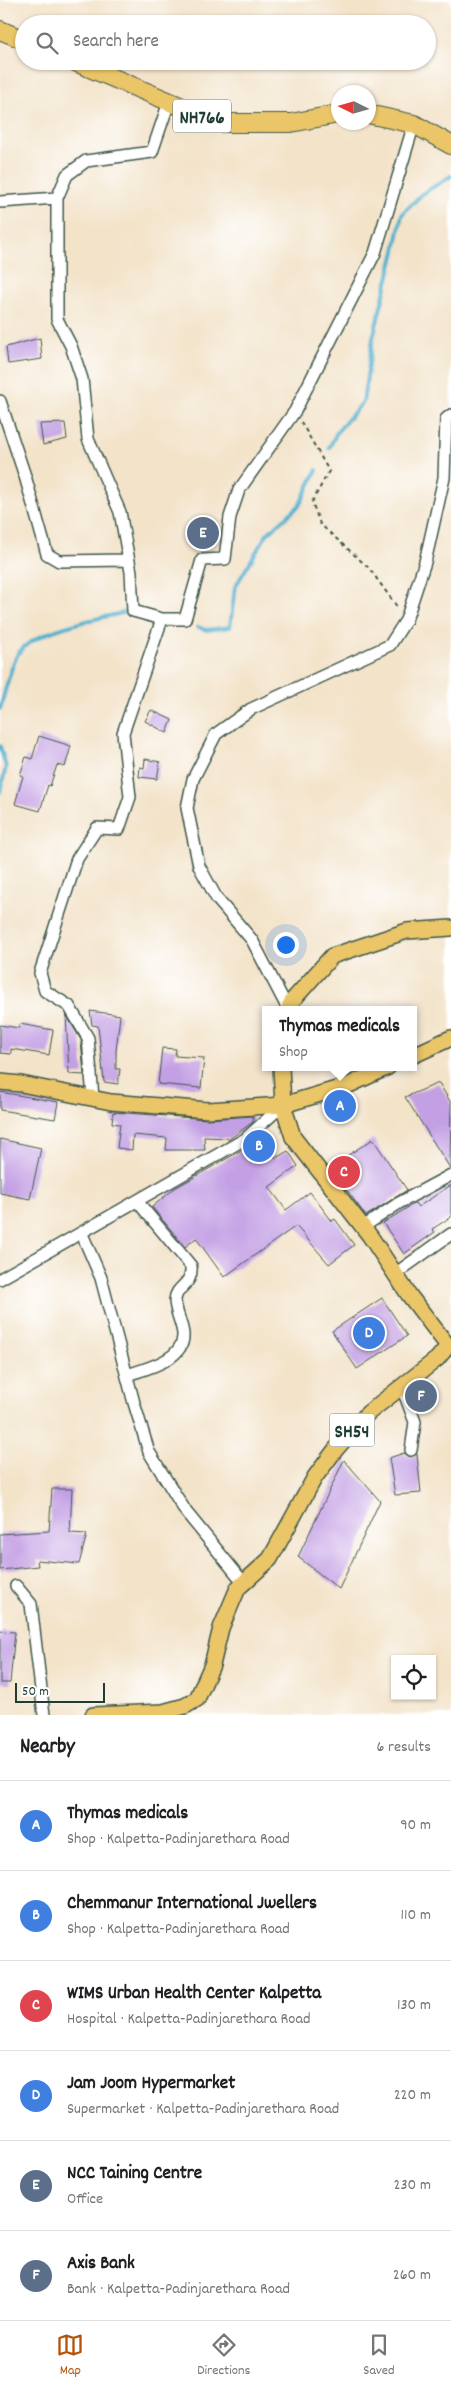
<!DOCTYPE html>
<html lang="en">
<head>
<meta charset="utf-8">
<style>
  body { margin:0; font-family:Dekko,sans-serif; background:#f2f2f2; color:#202124 }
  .controls { position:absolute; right:15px; bottom:15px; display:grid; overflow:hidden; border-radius:0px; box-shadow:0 1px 4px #0004 }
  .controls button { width:45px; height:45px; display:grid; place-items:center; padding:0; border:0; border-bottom:1px solid #e0e0e0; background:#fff; color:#202124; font:25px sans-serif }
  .compass { position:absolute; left:331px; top:85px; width:45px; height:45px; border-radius:50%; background:#fff; box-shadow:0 1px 4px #0004; rotate:275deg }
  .scale { position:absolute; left:15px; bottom:12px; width:90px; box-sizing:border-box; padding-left:5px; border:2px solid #1f3d34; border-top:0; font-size:14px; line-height:18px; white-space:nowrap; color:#1f3d34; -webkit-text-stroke:4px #fff; paint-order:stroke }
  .you { position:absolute; left:285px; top:944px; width:18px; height:18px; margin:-12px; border:4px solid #fff; border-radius:50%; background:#1a73e8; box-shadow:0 0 0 8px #1a73e833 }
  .badge { display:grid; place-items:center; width:32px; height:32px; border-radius:50%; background:#b45309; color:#fff; font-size:16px; font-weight:700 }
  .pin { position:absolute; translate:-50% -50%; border:2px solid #fff; box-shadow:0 1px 5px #0006 }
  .popup { position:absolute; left:262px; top:1006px; width:155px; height:65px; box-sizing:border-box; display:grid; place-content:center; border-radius:0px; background:#fff; filter:drop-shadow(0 1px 4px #0005); font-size:16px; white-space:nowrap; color:#757577 }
  .popup b { font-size:19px; color:#202124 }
  .popup::after { content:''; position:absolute; left:50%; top:100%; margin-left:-10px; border:10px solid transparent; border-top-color:#fff }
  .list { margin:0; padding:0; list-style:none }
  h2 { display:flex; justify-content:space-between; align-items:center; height:65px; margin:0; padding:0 20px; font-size:21px }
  h2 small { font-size:16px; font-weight:400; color:#757577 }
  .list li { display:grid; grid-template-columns:32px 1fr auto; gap:15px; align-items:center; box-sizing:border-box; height:90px; padding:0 20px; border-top:1px solid #e0e0e0 }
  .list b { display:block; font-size:19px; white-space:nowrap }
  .list p { margin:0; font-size:16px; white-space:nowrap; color:#757577 }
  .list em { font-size:16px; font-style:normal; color:#757577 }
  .icon { flex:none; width:28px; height:28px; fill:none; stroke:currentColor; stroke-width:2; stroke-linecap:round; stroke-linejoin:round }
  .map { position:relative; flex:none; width:451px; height:1715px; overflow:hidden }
  .search { position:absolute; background:#fff; box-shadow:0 1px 4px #0004; left:15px; right:15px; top:15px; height:55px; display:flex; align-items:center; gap:12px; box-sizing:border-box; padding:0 18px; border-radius:28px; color:#757577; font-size:19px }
  .sheet { height:605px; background:#fff }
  nav { display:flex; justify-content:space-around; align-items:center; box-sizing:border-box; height:70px; border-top:1px solid #e0e0e0; background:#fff; font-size:14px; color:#757577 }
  nav a { display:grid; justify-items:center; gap:2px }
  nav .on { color:#b45309 }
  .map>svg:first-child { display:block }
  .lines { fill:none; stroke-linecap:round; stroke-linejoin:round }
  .stream { stroke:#51b0cf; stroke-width:4 }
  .building { fill:#c39fe4 }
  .minor-casing { stroke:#3f564a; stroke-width:14 }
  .major-casing { stroke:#3f564a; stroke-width:18 }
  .highway-casing { stroke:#3f564a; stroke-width:20 }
  .path { stroke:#3f564a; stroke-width:2; stroke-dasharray:4 4; stroke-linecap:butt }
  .minor { stroke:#fff; stroke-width:11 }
  .major { stroke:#ebc669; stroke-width:15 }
  .highway { stroke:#ebc669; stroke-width:18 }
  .labels { text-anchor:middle; stroke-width:4.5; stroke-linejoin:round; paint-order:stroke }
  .shield { fill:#fff; stroke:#627771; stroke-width:1 }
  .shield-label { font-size:19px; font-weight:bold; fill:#1f3d34 }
</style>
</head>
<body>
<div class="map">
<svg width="451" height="1715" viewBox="0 0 451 1715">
  <rect width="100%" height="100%" fill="#fff"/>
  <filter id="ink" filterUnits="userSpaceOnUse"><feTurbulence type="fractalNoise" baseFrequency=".02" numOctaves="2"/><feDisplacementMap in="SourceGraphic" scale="10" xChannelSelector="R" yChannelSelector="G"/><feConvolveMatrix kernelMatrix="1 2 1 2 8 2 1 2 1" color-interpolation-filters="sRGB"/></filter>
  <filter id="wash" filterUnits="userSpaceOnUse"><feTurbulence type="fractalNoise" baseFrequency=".0096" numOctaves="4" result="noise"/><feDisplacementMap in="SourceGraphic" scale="20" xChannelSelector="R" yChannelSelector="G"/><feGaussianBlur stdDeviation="1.12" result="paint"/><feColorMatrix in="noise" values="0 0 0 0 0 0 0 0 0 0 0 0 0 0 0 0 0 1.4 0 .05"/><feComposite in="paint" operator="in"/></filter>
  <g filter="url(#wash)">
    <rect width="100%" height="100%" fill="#f3e3c9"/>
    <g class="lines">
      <path class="stream" d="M329,448L337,432L363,402L373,338L395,251L402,214L422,194L451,176
        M198,627L206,630L230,627L235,587L267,534L299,506L317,470
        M0,709C4,696 11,664 18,654C34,629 104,617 132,611
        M0,746L6,767L0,792"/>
    </g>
    <g id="blocks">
      <path class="building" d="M40,338L42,359L8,364L6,347Z
        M65,423L67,439L43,445L40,424Z
        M151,710L172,720L167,733L145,721Z
        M39,736L71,746L65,767L57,765L50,786L48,785L40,811L15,804L23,776L20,775L26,757L32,759Z
        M145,759L160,762L157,779L139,777L140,767L144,768Z
        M90,1011L120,1015L116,1051V1069H120L118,1084L104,1082L98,1026L92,1025Z
        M66,1015L81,1040L84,1075L69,1074Z
        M20,1024L53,1030L49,1055L11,1049V1054L0,1053V1025L19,1028Z
        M162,1048L176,1049L175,1056L204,1058L201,1088L158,1084Z
        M439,1083L451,1103L450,1168L405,1097Z
        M0,1092L58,1102L55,1119L0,1110Z
        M113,1112L207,1119L253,1116V1122L228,1140V1138L204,1137L205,1150H166L167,1138L133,1135L132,1150L117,1148L120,1124L112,1123Z
        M260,1135L276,1158L288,1151L298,1166L269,1187L286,1210L310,1192L332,1221L335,1219L354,1245L329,1264L296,1226L224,1277L196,1238L185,1247L152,1207L175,1188L249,1146Z
        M0,1139L41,1148L30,1199L0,1193Z
        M373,1139L407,1190L366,1216L330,1167Z
        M451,1185V1217L432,1229L435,1232L404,1254L383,1223L415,1203L418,1207Z
        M382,1298L407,1336L357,1369L332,1331Z
        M404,1453L410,1457L417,1454L421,1493L395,1495L389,1458Z
        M344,1460L380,1501L339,1589L298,1557Z
        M52,1489H72L70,1533L87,1534L79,1564L37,1560L38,1566L0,1570V1534L49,1531Z
        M0,1631L15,1632L10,1683H0Z"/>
    </g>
  </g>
  <g filter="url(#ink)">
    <use href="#blocks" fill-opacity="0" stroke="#3f564a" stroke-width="1"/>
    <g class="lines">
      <defs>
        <path id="minor" d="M169,102L152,152L86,161L67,175L57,198V319L71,346L82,379L88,439L120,512L131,572L133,611L162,619H185L202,560L225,559L230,517L239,490L295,411L375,253L414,124
          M0,202L57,198
          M0,401L25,476L47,554L59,561L128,560
          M288,1009L252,940L217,899L199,866L187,808L193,779L216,734L251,709L390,645L406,620L425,562L444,478L446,419L451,415
          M93,1098L88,1038L69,1006L45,991L40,973L77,859L97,828L119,829L130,797L123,733L162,619
          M363,1227L399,1203L451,1175
          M82,1234L101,1278L134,1403L149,1452L186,1512L244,1583
          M395,1274L451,1234
          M0,1279L245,1139L283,1105
          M127,1375C145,1369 185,1360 183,1334C182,1323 175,1311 175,1300C176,1285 193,1286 191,1266L137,1201
          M402,1387L415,1422L411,1450
          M16,1586L31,1604L44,1715"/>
        <path id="major" d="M288,1010L292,1001L332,956L407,931L451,928
          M414,1055L451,1038
          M0,1082L21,1084L111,1102L208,1110L283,1105L347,1086L388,1067
          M93,1715L163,1712L185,1706L197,1699L212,1665L221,1628L238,1588L270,1559L315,1477L336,1449L368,1413L437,1359L448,1346L409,1295L370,1236L293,1137L283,1105L281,1067"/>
        <path id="highway" d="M0,30L24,40
          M73,61L220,123H291L338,114
          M368,114L414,124L451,145"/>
      </defs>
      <use href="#minor" class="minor-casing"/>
      <use href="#major" class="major-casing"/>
      <use href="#highway" class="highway-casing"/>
      <path class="path" d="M301,422L329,471L312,502L320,524L369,568L398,608"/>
      <use href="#minor" class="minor"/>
      <use href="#major" class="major"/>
      <use href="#highway" class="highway"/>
    </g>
  </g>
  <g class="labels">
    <g class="shield">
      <rect x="173" y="99.5" width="58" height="33" rx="4"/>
      <rect x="329.5" y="1413.5" width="45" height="33" rx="4"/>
    </g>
    <g class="shield-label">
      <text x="202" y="123">NH766</text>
      <text x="352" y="1437">SH54</text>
    </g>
  </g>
</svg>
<div class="controls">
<button><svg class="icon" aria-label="locate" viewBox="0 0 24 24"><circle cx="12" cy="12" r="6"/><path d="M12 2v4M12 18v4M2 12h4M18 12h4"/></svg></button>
</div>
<svg class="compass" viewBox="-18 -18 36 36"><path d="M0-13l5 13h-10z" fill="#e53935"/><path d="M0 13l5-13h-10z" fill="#757577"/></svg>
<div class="scale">50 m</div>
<div class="you"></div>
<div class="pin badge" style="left:340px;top:1106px;background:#3f7fe0">A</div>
<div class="popup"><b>Thymas medicals</b>Shop</div>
<div class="pin badge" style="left:259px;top:1146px;background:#3f7fe0">B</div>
<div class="pin badge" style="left:344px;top:1172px;background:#e0444e">C</div>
<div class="pin badge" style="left:369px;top:1333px;background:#3f7fe0">D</div>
<div class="pin badge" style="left:203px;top:533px;background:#5c6f8a">E</div>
<div class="pin badge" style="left:421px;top:1396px;background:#5c6f8a">F</div>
<div class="search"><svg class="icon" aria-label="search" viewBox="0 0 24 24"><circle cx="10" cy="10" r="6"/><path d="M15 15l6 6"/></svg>Search here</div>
</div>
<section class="sheet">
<h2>Nearby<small>6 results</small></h2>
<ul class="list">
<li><span class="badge" style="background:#3f7fe0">A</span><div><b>Thymas medicals</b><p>Shop · Kalpetta-Padinjarethara Road</p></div><em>90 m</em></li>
<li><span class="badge" style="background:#3f7fe0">B</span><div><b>Chemmanur International Jwellers</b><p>Shop · Kalpetta-Padinjarethara Road</p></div><em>110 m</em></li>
<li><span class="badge" style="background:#e0444e">C</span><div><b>WIMS Urban Health Center Kalpetta</b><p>Hospital · Kalpetta-Padinjarethara Road</p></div><em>130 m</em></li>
<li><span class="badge" style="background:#3f7fe0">D</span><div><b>Jam Joom Hypermarket</b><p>Supermarket · Kalpetta-Padinjarethara Road</p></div><em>220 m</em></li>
<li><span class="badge" style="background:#5c6f8a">E</span><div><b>NCC Taining Centre</b><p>Office</p></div><em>230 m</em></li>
<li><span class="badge" style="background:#5c6f8a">F</span><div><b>Axis Bank</b><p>Bank · Kalpetta-Padinjarethara Road</p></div><em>260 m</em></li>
</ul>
</section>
<nav>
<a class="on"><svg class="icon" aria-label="map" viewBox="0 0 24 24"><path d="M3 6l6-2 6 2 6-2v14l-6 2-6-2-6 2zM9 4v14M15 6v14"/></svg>Map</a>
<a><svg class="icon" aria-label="directions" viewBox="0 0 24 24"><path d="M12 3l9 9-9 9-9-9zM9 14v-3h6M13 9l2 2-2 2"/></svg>Directions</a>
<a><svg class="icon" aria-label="saved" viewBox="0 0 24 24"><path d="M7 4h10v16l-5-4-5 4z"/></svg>Saved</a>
</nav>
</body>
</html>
